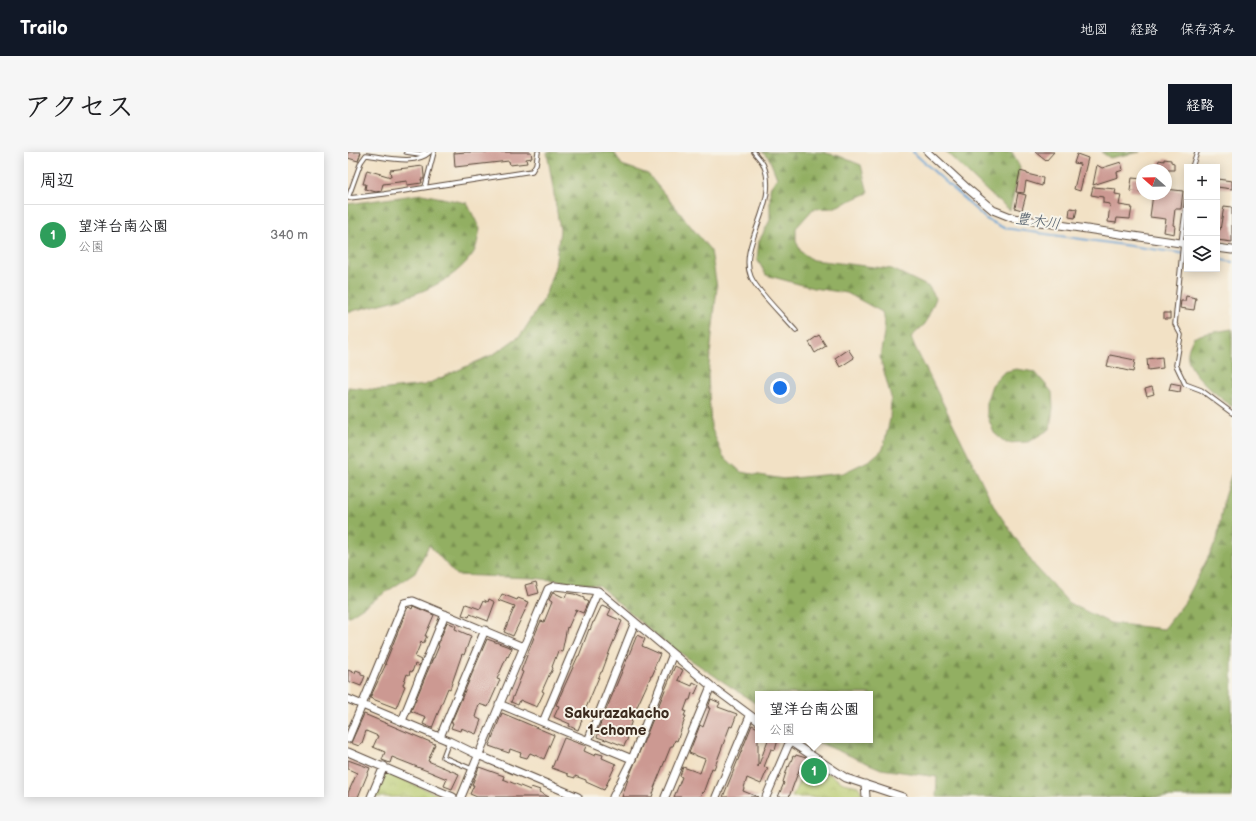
<!DOCTYPE html>
<html lang="ja">
<head>
<meta charset="utf-8">
<style>
  body { margin:0; font-family:"Balsamiq Sans","Klee One",sans-serif; background:#f6f6f6; color:#202124 }
  .controls { position:absolute; right:12px; top:12px; display:grid; overflow:hidden; border-radius:0px; box-shadow:0 2px 10px #0003 }
  .controls button { width:36px; height:36px; display:grid; place-items:center; padding:0; border:0; border-bottom:1px solid #e0e0e0; background:#fff; color:#202124; font:20px sans-serif }
  .compass { position:absolute; left:788px; top:12px; width:36px; height:36px; border-radius:50%; background:#fff; box-shadow:0 2px 10px #0003; rotate:290deg }
  .you { position:absolute; left:432px; top:236px; width:14px; height:14px; margin:-10px; border:3px solid #fff; border-radius:50%; background:#1a73e8; box-shadow:0 0 0 6px #1a73e833 }
  .badge { display:grid; place-items:center; width:26px; height:26px; border-radius:50%; background:#111827; color:#fff; font-size:13px; font-weight:700 }
  .pin { position:absolute; translate:-50% -50%; border:2px solid #fff; box-shadow:0 1px 4px #0006 }
  .popup { position:absolute; left:407px; top:539px; width:118px; height:52px; box-sizing:border-box; display:grid; place-content:center; border-radius:0px; background:#fff; filter:drop-shadow(0 1px 3px #0005); font-size:13px; white-space:nowrap; color:#757577 }
  .popup b { font-size:15px; color:#202124 }
  .popup::after { content:''; position:absolute; left:50%; top:100%; margin-left:-8px; border:8px solid transparent; border-top-color:#fff }
  .list { margin:0; padding:0; list-style:none }
  h2 { display:flex; justify-content:space-between; align-items:center; height:52px; margin:0; padding:0 16px; font-size:17px }
  h2 small { font-size:13px; font-weight:400; color:#757577 }
  .list li { display:grid; grid-template-columns:26px 1fr auto; gap:12px; align-items:center; box-sizing:border-box; height:60px; padding:0 16px; border-top:1px solid #e0e0e0 }
  .list b { display:block; font-size:15px; white-space:nowrap }
  .list p { margin:0; font-size:13px; white-space:nowrap; color:#757577 }
  .list em { font-size:13px; font-style:normal; color:#757577 }
  .icon { flex:none; width:22px; height:22px; fill:none; stroke:currentColor; stroke-width:2; stroke-linecap:round; stroke-linejoin:round }
  .map { position:relative; flex:none; width:884px; height:645px; overflow:hidden; border-radius:0px }
  header { display:flex; align-items:center; gap:24px; box-sizing:border-box; height:56px; padding:0 20px; background:#111827; color:#fff }
  header strong { font-size:19px }
  nav { display:flex; gap:22px; margin-inline-start:auto; font-size:14px }
  .intro { display:flex; align-items:center; justify-content:space-between; box-sizing:border-box; height:96px; padding:0 24px }
  h1 { margin:0; font-size:28px }
  .button { padding:10px 18px; border-radius:0px; background:#111827; color:#fff; font-size:14px; font-weight:700 }
  main { display:flex; gap:24px; padding:0 24px }
  aside { flex:1; background:#fff; border-radius:0px; box-shadow:0 2px 10px #0003 }
  .map>svg:first-child { display:block }
  .forest { fill:url(#forest-firs); stroke:#666c40 }
  .park { fill:url(#park-crowns); stroke:#7a7a46 }
  .lines { fill:none; stroke-linecap:round; stroke-linejoin:round }
  .stream { stroke:#619ed2; stroke-width:2 }
  .building { fill:#cc9992 }
  .lane-casing { stroke:#564537; stroke-width:5.5 }
  .street-casing { stroke:#564537; stroke-width:9 }
  .lane { stroke:#fff; stroke-width:3.5 }
  .street { stroke:#fff; stroke-width:7 }
  .labels { text-anchor:middle; stroke-width:4; stroke-linejoin:round; paint-order:stroke }
  .water-label { font-size:15px; font-style:italic; fill:#4a5866; stroke:#f7f3e8 }
  .neighbourhood-label { font-size:15px; font-weight:bold; fill:#3b2a1e; stroke:#f7f3e8 }
</style>
</head>
<body>
<header>
<strong>Trailo</strong>
<nav><a>地図</a><a>経路</a><a>保存済み</a></nav>
</header>
<div class="intro"><h1>アクセス</h1><a class="button">経路</a></div>
<main>
<aside>
<h2>周辺<small></small></h2>
<ul class="list">
<li><span class="badge" style="background:#2e9e5b">1</span><div><b>望洋台南公園</b><p>公園</p></div><em>340 m</em></li>
</ul>
</aside>
<div class="map">
<svg width="884" height="645" viewBox="0 0 884 645">
  <defs>
    <pattern id="forest-firs" width="22" height="20" patternUnits="userSpaceOnUse"><rect width="22" height="20" fill="#92af62"/><path d="M5 1l3.5 6h-7zM16 11l3.5 6h-7z" fill="#788f50"/></pattern>
    <pattern id="park-crowns" width="20" height="18" patternUnits="userSpaceOnUse"><rect width="20" height="18" fill="#b8cb6f"/><path d="M2 6a3 3 0 1 1 6 0M12 15a3 3 0 1 1 6 0" fill="none" stroke="#9fae60"/></pattern>
  </defs>
  <rect width="100%" height="100%" fill="#f7f3e8"/>
  <filter id="ink" filterUnits="userSpaceOnUse"><feTurbulence type="fractalNoise" baseFrequency=".025" numOctaves="2"/><feDisplacementMap in="SourceGraphic" scale="8" xChannelSelector="R" yChannelSelector="G"/><feConvolveMatrix kernelMatrix="1 2 1 2 8 2 1 2 1" color-interpolation-filters="sRGB"/></filter>
  <filter id="wash" filterUnits="userSpaceOnUse"><feTurbulence type="fractalNoise" baseFrequency=".012" numOctaves="4" result="noise"/><feDisplacementMap in="SourceGraphic" scale="16" xChannelSelector="R" yChannelSelector="G"/><feGaussianBlur stdDeviation="0.9" result="paint"/><feColorMatrix in="noise" values="0 0 0 0 0 0 0 0 0 0 0 0 0 0 0 0 0 1.4 0 .05"/><feComposite in="paint" operator="in"/></filter>
  <g filter="url(#wash)">
    <rect width="100%" height="100%" fill="#f2e1c5"/>
    <path class="forest" d="M199,0H266L274,13L300,22L363,99L369,135L360,223L363,275L375,304L393,320L435,327L495,321L522,308L535,297L542,267L543,245L532,205L537,175L534,160L499,141L465,136L418,123L409,107L411,89L422,68V36L429,26L421,6L414,0H473L491,4L513,13L520,41L485,56L465,57L448,76V89L453,100L465,108L544,117L581,135L588,146L577,172L563,185L567,195L647,356L686,413L721,451L762,471L816,477L837,450L869,388L876,345L884,321V645H588L589,625L533,617L465,588H522V542H410V553L316,490L250,433L185,426L108,423L81,393L67,421L0,465V235L31,238L77,233L146,202L173,183L196,147L207,115L212,78Z
      M598,0H664L672,15L662,58L641,41Z
      M753,0H792L762,6Z
      M74,42L119,51L132,77C130,85 129,97 124,103C96,141 43,149 0,160V52Z
      M884,177V255C871,244 836,219 840,200C840,196 844,190 845,186L855,182Z
      M668,217L687,220L704,240L705,256L702,277L680,290L658,291L646,281L639,263V248L644,233L656,220Z"/>
    <path class="park" d="M461,609L495,631L510,634L513,639V645H444Z
      M40,621L95,645H25L34,624Z"/>
    <g class="lines">
      <path class="stream" d="M565,0L638,67L656,76L839,102
        M869,107L884,110"/>
    </g>
    <g id="blocks">
      <path class="building" d="M0,0H13L10,9L0,6Z
        M118,0H183L184,6L178,7L179,11L162,13L161,9L107,15L106,1Z
        M687,0H706L698,9Z
        M729,2L740,6L732,39L726,37L732,12L726,11Z
        M816,7L823,8V10L826,11V18H809L811,8L816,9Z
        M773,10L775,18L769,20L770,25L745,33L749,13L754,16Z
        M75,14L76,24V27H73L74,31L59,33V29L35,32L33,39L28,40L17,37L18,32H15L19,18L43,25L42,18Z
        M672,19L679,21V22L695,26L694,34L678,29L676,41L668,40Z
        M784,26L794,27V40L782,39Z
        M869,27L884,29V37L869,35Z
        M745,35L768,37L767,42L773,43L771,53L784,55L782,67L769,66L768,71L760,70L762,52L755,51V45L743,43Z
        M818,37L835,39L833,57H827L825,73L827,74L826,82L816,80L818,67L802,65L805,42H818Z
        M670,41L678,43L674,58L667,56Z
        M876,54L884,55V90L869,88V78H872Z
        M722,56L729,57L727,66L721,65Z
        M838,144L848,146L846,158L832,156L833,149H837Z
        M816,161H822V167H816Z
        M471,183L478,194L467,201L461,190Z
        M500,197L506,206L492,215L487,206Z
        M762,203L787,208L785,220L759,214Z
        M814,205L815,216L800,218L799,207Z
        M823,231L833,233L832,240L821,238Z
        M804,235L806,242L799,244L797,237Z
        M188,430L191,441L180,444L177,433Z
        M205,440L217,446L219,441L226,442L236,446V448L240,450L235,461L228,458L220,476L219,475L214,500L210,499L204,515L205,516L203,521H202L194,539L196,540L189,555L172,548L170,553L163,550L175,520L173,519L188,480L193,469L196,470L204,450L201,448Z
        M154,442L169,448L170,446L181,450L165,484L156,480L167,454L151,448Z
        M141,447L147,450L140,469L122,462L121,465L114,463L118,452L132,457L136,448L140,450Z
        M254,453L263,457L260,463L274,469L262,498L254,520H253L233,568H234L230,578L221,574L222,572L206,565L211,554L208,553L230,504H231L241,477L242,478L245,470H246Z
        M65,454L86,463L77,484H79L75,492L73,490L67,505L73,508L71,514L67,512L64,520L62,519L61,523L59,522L55,533L57,534L48,556L22,546L38,512H37L59,457L61,455L64,457Z
        M99,470L108,474L107,477L123,484L116,503L114,502L102,537L100,536L84,576L75,572L78,565L63,559L83,511L85,506H86L91,494L90,493Z
        M289,483L297,487L294,494L312,502L306,516L307,517L304,524H303L288,557L278,585L280,586L276,594L258,587V588L249,585L251,580H249Z
        M139,487L164,496L160,505L159,504L149,527L152,528L140,555L131,552L127,565L133,568L128,582L113,576L112,579L103,576L105,571H103Z
        M327,514L335,518L330,528L344,534L345,530L351,533L347,542L344,541L342,548H340L336,559H338L336,564H338L329,589L327,588L325,594H323L306,636H307L304,645H274L279,630Z
        M0,518L7,521L8,518L13,520V523L17,524L13,534L0,529Z
        M363,547L372,551L370,555L389,562L384,575L382,574L366,617L364,616L355,641L354,640L352,645H326L334,625L332,624L335,615L352,621L357,607L341,601L352,573L355,575L362,556H360Z
        M154,561L206,583L196,607L182,601L179,606L172,604L173,601L162,597L161,601L141,594Z
        M16,562L87,592L80,609L111,622L104,637L96,634L99,627L82,620L44,605L42,611L34,608L37,600L25,595L30,584L18,579L14,591H13L11,594L3,591Z
        M404,573L410,576V615L420,588H430L427,598L423,597L416,615L420,616L413,632L399,626L395,639L410,645H375Z
        M216,586L238,594L236,599L247,604L248,601L255,603L254,606L268,612L256,638L238,630V628L227,624V626L220,624V622L204,616Z
        M448,603L458,606L454,615L453,614L448,626L441,645H430L436,631L435,630L440,614L441,615L445,604L447,605Z
        M0,608L22,616L10,645H0V641L9,621L0,617Z
        M131,615L156,624L155,627L182,638L183,635L192,638L191,640L201,645H129L122,642L126,633H124Z"/>
    </g>
  </g>
  <g filter="url(#ink)">
    <use href="#blocks" fill-opacity="0" stroke="#564537" stroke-width="1"/>
    <g class="lines">
      <defs>
        <path id="lane" d="M58,0L72,2L77,0
          M406,0C409,4 413,8 415,12C433,51 389,92 403,125C409,139 437,166 448,179
          M844,15L849,0
          M77,35L86,0
          M0,46L13,10L18,3C38,5 67,14 82,0
          M1,46L36,42L184,19L188,12L190,0
          M833,91L839,46
          M835,91L827,172L833,183L828,213L837,232L853,238L884,261
          M101,589L95,605L124,617"/>
        <path id="street" d="M580,0L619,36L645,58L665,66L839,92
          M869,96L884,98
          M0,547L101,589L130,603L230,645
          M151,552L284,607
          M54,569L97,462
          M195,570L250,439
          M92,585L137,478
          M0,587L56,451L65,449L175,495
          M440,588L498,626L555,645
          M240,589L287,470
          M0,600L105,645
          M517,632L518,645
          M23,645L36,614
          M113,645L200,437L207,434L250,439L363,534L410,569
          M265,645L284,607L325,502
          M317,645L363,534
          M368,645L402,564
          M418,645L442,589"/>
      </defs>
      <use href="#lane" class="lane-casing"/>
      <use href="#street" class="street-casing"/>
      <use href="#lane" class="lane"/>
      <use href="#street" class="street"/>
    </g>
  </g>
  <g class="labels">
    <g class="water-label">
      <text transform="translate(690 69) rotate(8)" y="5">豊木川</text>
    </g>
    <g class="neighbourhood-label">
      <text x="269" y="566">Sakurazakacho<tspan x="269" dy="17">1-chome</tspan></text>
    </g>
  </g>
</svg>
<div class="controls">
<button>+</button>
<button>−</button>
<button><svg class="icon" aria-label="layers" viewBox="0 0 24 24"><path d="M12 4l9 5-9 5-9-5zM3 14l9 5 9-5"/></svg></button>
</div>
<svg class="compass" viewBox="-18 -18 36 36"><path d="M0-13l5 13h-10z" fill="#e53935"/><path d="M0 13l5-13h-10z" fill="#757577"/></svg>
<div class="you"></div>
<div class="pin badge" style="left:466px;top:619px;background:#2e9e5b">1</div>
<div class="popup"><b>望洋台南公園</b>公園</div>
</div>
</main>
</body>
</html>
